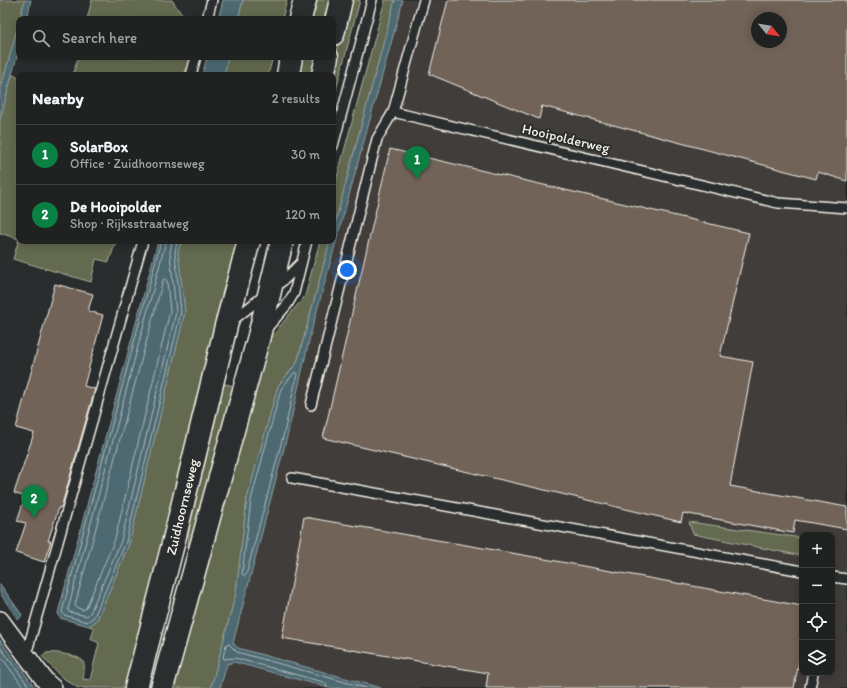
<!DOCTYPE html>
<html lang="en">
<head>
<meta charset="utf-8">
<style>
  body { margin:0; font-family:Itim,sans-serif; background:#2d2f2f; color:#f1f3f6 }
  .controls { position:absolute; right:12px; bottom:12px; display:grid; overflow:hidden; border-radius:8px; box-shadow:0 2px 10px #0003 }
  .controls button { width:36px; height:36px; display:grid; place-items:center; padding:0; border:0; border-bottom:1px solid #3d3f40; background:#202222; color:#f1f3f6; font:20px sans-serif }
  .compass { position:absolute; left:751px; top:12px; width:36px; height:36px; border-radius:50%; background:#202222; box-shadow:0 2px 10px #0003; rotate:120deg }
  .you { position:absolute; left:347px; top:270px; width:14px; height:14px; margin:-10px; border:3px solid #fff; border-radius:50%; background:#1a73e8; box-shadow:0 0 0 6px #1a73e833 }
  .badge { display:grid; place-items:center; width:26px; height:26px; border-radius:50%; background:#0b8043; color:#fff; font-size:13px; font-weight:700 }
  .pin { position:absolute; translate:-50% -33px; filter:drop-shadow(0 1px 2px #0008) }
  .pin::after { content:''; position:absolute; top:21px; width:14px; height:12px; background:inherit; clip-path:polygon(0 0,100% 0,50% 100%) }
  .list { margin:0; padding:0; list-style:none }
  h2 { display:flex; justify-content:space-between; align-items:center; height:52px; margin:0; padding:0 16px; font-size:17px }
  h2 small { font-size:13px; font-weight:400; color:#a2a4a5 }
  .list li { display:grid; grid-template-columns:26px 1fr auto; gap:12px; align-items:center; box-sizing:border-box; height:60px; padding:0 16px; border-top:1px solid #3d3f40 }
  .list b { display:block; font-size:15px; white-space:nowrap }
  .list p { margin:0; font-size:13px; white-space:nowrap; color:#a2a4a5 }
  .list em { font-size:13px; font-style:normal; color:#a2a4a5 }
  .icon { flex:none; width:22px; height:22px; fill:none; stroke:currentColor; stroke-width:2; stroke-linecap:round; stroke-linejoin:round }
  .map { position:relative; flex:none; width:847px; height:688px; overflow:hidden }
  .search { position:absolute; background:#202222; box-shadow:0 2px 10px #0003; left:16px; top:16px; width:320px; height:44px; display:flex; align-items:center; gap:10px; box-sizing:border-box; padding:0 14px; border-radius:8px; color:#a2a4a5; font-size:15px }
  .panel { position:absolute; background:#202222; box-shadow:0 2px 10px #0003; left:16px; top:72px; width:320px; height:172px; border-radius:8px }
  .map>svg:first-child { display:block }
  .built { fill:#3f3e3b; fill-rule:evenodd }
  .green { fill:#636a50; stroke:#acae9c }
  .water { fill:#4d6972; stroke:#909fa1 }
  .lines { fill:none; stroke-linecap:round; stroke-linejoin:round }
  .shore { stroke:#b1bbb9; stroke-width:1 }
  .building { fill:#716458; stroke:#f4f1e8; fill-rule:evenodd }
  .lane-casing { stroke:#f4f1e8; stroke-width:12 }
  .street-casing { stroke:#f4f1e8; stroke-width:20 }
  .secondary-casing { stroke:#f4f1e8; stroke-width:25 }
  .lane { stroke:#2a2d2e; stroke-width:9 }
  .street { stroke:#2a2d2e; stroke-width:17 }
  .secondary { stroke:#2a2d2e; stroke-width:22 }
  .labels { text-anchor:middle; stroke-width:4; stroke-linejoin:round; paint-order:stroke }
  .street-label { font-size:14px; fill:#f4f1e8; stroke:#2a2d2e }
</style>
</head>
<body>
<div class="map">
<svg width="847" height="688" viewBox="0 0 847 688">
  <rect width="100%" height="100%" fill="#2a2d2e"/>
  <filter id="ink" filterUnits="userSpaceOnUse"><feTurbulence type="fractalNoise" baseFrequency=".025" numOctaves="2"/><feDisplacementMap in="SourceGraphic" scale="8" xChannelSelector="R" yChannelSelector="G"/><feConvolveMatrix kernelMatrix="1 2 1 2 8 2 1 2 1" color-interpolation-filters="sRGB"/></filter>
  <g filter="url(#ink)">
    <path class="built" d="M397,0H847V688H219L284,399L329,241H333V225ZM757,18H781V42H757ZM802,535H832V673H802Z"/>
    <path class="green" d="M0,0H25L0,92Z
      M92,0H172L180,12L193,19H87Z
      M243,0H287L282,19H238Z
      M317,0H336L331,19H312Z
      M350,0H360L333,101V75H330Z
      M385,0H395L333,231V192Z
      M78,57H189L184,75H73Z
      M228,57H273L268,75H224Z
      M303,57H321L316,75H298Z
      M12,75L19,77V241H116L109,262L96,259L91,282L13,259L19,239L0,233V119Z
      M181,241H242L126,688H78L59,675L42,656C42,656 46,653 47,653C53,651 78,656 82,660C86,665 84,673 83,679L90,680L99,643L91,639L94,628L89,626L97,620L129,544L185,312L178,252Z
      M320,241H330L297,363L278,386L247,499L236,593L211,688H171L258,363L271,337L305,296Z
      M221,383L238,387L187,558L191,505Z
      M689,522L802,538V556L693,534Z"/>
    <path class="water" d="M25,0H31L27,19H20Z
      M223,0H243L238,19H218Z
      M395,0H403L310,336L288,433L233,643L238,648L381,688H329L234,662L227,664L220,688H211L236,593L247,499L278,386L297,363L330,241H333V231Z
      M19,22V49L0,119V92Z
      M207,57H228L224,75H202Z
      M158,241H181L178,252L185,312L129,544L97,620L89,626L60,618L58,613Z
      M0,584L22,615L18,620L0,593Z
      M0,640L31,682L35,688H0Z"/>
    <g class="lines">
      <path class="shore" d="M161,241L62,612L64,615L87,622L94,617L126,542L181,312L175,253L177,241
        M166,241L68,609L69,612L87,616L90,613L121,541L176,312L170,253L172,241
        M165,279L167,281L170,311L115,539L86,608L83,610L76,607L75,605L163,280Z
        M296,373L297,375L284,433L246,575L244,576L242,574L251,500L281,389L294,373Z
        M0,647L30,688
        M0,655L24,688
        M327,688L326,684L323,682L235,658L224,659L223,657L226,645L229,644L237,652L366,688"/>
    </g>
    <path class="building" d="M448,0H847V181L818,172L816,179L542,106L539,119L429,74ZM757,18H781V42H757Z
      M390,149L749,233L720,356L753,362L730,486L847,507V529L795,520L793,533L683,513L681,522L323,438Z
      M55,284L93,294L88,311L103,315L84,386L95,389L61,508L59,507L48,541H51L44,562L16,553L26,523L17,521L25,497L14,493L34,433L16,428Z
      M304,517L512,553L802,606V646L794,688H486L488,673L282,638Z"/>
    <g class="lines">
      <defs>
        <path id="lane" d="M424,0L393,112L778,203L847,208
          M207,19L212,0
          M191,75L196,57
          M333,146L372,0
          M232,321L285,279L301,263
          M267,328L287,305L294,293L307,241
          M311,405L377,139L393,112
          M292,478L802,571
          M832,577L847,579
          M26,655L143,241
          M810,688L813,673"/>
        <path id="street" d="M0,620L46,682L53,688"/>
        <g id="secondary">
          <path d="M300,19L305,0"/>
          <path d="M333,34L341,0"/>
          <path d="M288,75L291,57"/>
          <path d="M323,75L327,57"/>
          <path id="s1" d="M136,688L173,544L226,326L249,241"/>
          <path d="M162,688L259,336L282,241"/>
        </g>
      </defs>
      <use href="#lane" class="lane-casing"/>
      <use href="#street" class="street-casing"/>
      <use href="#secondary" class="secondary-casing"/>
      <use href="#lane" class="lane"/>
      <use href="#street" class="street"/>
      <use href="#secondary" class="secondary"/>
    </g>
  </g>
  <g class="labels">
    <g class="street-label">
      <text transform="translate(566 138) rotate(13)" y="5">Hooipolderweg</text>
      <text dy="5" stroke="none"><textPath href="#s1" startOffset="187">Zuidhoornseweg</textPath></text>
    </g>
  </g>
</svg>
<div class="controls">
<button>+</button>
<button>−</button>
<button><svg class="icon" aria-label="locate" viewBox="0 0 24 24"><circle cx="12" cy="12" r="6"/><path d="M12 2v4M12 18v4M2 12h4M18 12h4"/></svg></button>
<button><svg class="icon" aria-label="layers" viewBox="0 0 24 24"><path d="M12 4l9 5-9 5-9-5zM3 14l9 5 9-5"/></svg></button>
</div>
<svg class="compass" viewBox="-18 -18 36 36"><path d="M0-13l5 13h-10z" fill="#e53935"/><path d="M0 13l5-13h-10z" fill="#a2a4a5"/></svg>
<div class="you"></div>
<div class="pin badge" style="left:417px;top:179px">1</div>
<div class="pin badge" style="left:34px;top:518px">2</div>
<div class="search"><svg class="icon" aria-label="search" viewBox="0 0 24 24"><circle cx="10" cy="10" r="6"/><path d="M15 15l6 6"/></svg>Search here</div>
<section class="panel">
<h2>Nearby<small>2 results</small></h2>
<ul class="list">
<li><span class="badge">1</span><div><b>SolarBox</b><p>Office · Zuidhoornseweg</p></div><em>30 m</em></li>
<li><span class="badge">2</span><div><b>De Hooipolder</b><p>Shop · Rijksstraatweg</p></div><em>120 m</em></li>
</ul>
</section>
</div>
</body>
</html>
